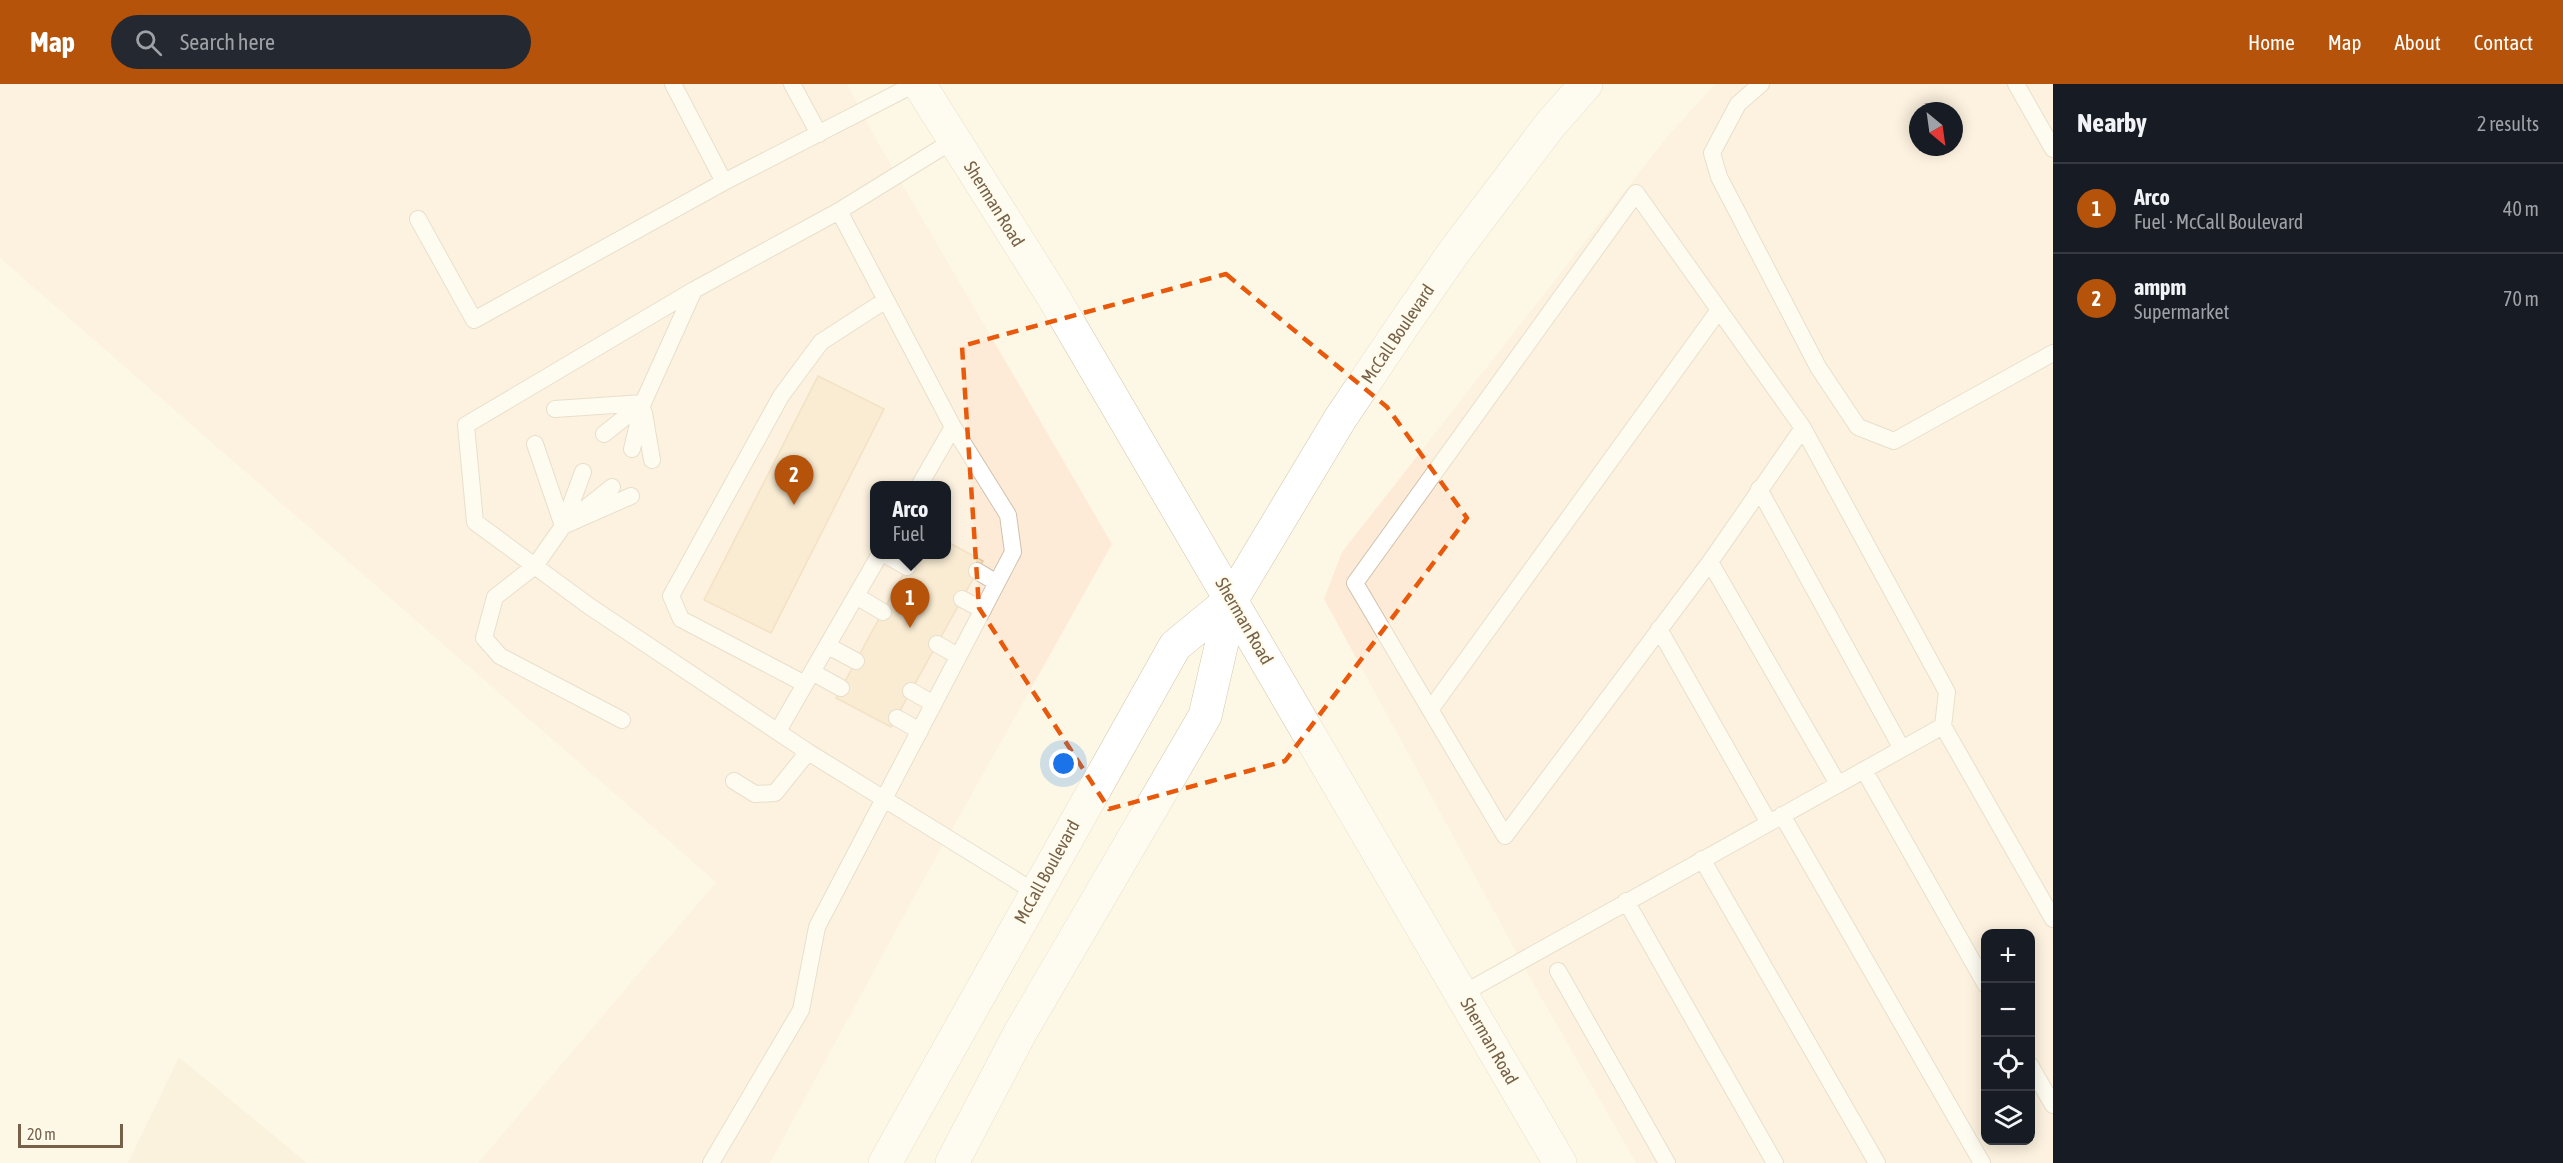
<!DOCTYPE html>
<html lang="en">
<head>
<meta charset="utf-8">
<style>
  body { margin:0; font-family:"Asap Condensed",sans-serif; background:#242831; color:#f1f3f6 }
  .controls { position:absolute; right:18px; bottom:18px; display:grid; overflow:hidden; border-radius:12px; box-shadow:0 3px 15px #0003 }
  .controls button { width:54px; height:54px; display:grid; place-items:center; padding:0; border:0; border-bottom:2px solid #363941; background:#171b24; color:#f1f3f6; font:30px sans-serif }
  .compass { position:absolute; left:1909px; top:18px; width:54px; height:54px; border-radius:50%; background:#171b24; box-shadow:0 3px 15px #0003; rotate:151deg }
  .scale { position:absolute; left:18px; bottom:15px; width:105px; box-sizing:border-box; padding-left:6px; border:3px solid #776249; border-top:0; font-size:16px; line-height:21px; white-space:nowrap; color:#776249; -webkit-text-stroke:4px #fffbec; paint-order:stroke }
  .you { position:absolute; left:1064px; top:680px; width:21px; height:21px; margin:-15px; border:4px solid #fff; border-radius:50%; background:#1a73e8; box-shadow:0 0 0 9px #1a73e833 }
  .badge { display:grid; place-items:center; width:39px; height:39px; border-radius:50%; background:#b45309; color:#fff; font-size:20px; font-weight:700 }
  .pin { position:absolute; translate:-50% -50px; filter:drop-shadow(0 2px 3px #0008) }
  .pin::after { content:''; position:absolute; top:32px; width:21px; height:18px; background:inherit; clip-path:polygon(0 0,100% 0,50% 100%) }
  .popup { position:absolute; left:870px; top:397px; width:81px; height:78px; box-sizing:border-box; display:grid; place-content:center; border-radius:12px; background:#171b24; filter:drop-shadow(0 2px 4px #0005); font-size:20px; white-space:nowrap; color:#9ea1a6 }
  .popup b { font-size:22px; color:#f1f3f6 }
  .popup::after { content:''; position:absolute; left:50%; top:100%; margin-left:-12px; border:12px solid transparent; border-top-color:#171b24 }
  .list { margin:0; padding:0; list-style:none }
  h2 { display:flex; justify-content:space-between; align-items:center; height:78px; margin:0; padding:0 24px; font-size:26px }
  h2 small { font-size:20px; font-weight:400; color:#9ea1a6 }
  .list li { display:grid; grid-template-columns:39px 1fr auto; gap:18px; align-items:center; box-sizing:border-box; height:90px; padding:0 24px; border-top:2px solid #363941 }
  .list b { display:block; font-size:22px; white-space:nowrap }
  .list p { margin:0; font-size:20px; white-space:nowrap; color:#9ea1a6 }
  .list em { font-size:20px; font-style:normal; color:#9ea1a6 }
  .icon { flex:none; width:33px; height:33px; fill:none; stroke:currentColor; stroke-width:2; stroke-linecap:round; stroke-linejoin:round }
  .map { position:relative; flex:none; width:2053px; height:1079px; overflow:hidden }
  header { display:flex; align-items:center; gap:36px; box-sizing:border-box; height:84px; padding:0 30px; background:#b45309; color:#fff }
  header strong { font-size:28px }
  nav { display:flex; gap:33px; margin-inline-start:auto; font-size:21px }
  .search { width:420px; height:54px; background:#242831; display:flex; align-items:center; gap:15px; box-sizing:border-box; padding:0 21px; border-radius:33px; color:#9ea1a6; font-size:22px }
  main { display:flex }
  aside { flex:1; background:#171b24 }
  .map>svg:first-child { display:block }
  .residential { fill:#f5ecd3 }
  .commercial { fill:#fdebd8; fill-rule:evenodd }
  .building { fill:#f3ddbc; stroke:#e6c79c; stroke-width:1.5 }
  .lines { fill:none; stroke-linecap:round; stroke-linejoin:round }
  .lane-casing { stroke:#cfc2ab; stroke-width:18 }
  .secondary-casing { stroke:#d2c3a8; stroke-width:34 }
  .lane { stroke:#fff; stroke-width:16 }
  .secondary { stroke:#fff; stroke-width:33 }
  .marked { fill:none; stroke:#e8590c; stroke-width:4.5; stroke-dasharray:12 8; stroke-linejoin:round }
  .labels { text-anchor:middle; stroke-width:4.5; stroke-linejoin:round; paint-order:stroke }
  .street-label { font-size:18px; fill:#776249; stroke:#fffbec }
</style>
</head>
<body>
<header>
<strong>Map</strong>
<div class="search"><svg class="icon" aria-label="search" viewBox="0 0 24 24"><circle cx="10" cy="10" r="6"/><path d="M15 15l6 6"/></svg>Search here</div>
<nav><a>Home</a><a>Map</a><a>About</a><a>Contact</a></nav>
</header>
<main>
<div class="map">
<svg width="2053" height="1079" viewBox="0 0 2053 1079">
  <rect width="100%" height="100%" fill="#fdf8e5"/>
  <path class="residential" d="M179,973L307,1079H128Z"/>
  <path class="commercial" d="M0,0H847L880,62L1112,460L918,806L770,1079H478L716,798L0,174ZM874,402H946V470H874Z
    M1715,0H2053V1079H1636L1538,908L1324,515L1342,468L1667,53ZM1918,27H1954V63H1918ZM1986,850H2030V1056H1986Z"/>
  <path class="building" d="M818,292L884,325L771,549L704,516Z
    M946,457L983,477L891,643L836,614L914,470H946Z"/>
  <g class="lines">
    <defs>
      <path id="lane" d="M673,0L724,98L915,0
        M792,0L819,50
        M1761,0L1738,20L1712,69L1719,93L1818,283L1858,343L1894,357L2053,269
        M2016,0L2053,65
        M954,56L839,127L694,206L466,341L475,438L589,522L808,668L1035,808
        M839,127L953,343L919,402
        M418,135L474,236L724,98
        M555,325L643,319
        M644,329L652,376
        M1803,344L1710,478L1505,752L1355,499L1636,109L1803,344L1947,608L1943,642
        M604,350L643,319
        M535,360L563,442
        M632,365L643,319L694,206
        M583,388L563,442L535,482L495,513L484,554L500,572L622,636
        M1759,405L1902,665
        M582,427L612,403
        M563,442L631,412
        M884,470L907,483
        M1710,478L1838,700
        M977,487L997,499
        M856,512L883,528
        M962,515L983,526
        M1659,545L1769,739
        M937,560L958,572
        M828,562L856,577
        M812,588L841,604
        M805,600L681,535L671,512L781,312L821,258L886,216
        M911,607L934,620
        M1430,626L1719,226
        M897,634L920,647
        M778,647L880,470
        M1864,686L1986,901
        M734,697L755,710L775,709L808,668
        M1782,731L1982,1079
        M1702,775L1877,1079
        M1626,817L1775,1079
        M1558,887L1667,1079
        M1462,910L1943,642L2053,835
        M2030,981L2053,1021
        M711,1079L801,926L817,843L1013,468L1008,431L953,343"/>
      <path id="secondary" d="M919,0L1054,214L1560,1079
        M885,1079L1175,562L1232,515
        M952,1079L1020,949L1205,632L1232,515L1340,335L1406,237L1454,168L1550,41L1586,0"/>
    </defs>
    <use href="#lane" class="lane-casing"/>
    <use href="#secondary" class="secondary-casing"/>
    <use href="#lane" class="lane"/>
    <use href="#secondary" class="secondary"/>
  </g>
  <path d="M0 0H2053V1079H0ZM1226,190L1387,323L1467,434L1285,677L1109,725L979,524L962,262Z" fill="#fdf8e5" fill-opacity=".55" fill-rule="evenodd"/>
  <path class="marked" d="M1226,190L1387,323L1467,434L1285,677L1109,725L979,524L962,262Z"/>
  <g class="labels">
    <g class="street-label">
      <text transform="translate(994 120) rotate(58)" y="6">Sherman Road</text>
      <text transform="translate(1398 250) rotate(-56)" y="6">McCall Boulevard</text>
      <text transform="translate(1244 537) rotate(60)" y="6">Sherman Road</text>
      <text transform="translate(1047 788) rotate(-61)" y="6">McCall Boulevard</text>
      <text transform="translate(1489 957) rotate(60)" y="6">Sherman Road</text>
    </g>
  </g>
</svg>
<div class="controls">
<button>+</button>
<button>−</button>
<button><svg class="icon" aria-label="locate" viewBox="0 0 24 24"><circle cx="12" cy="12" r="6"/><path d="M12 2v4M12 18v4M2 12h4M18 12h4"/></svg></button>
<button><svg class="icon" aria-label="layers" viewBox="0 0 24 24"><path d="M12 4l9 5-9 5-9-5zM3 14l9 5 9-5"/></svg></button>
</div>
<svg class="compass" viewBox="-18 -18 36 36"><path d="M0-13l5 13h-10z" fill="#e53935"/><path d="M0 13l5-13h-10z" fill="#9ea1a6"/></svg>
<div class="scale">20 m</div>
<div class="you"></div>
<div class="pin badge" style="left:910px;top:544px">1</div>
<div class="popup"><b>Arco</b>Fuel</div>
<div class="pin badge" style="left:794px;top:421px">2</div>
</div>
<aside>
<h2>Nearby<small>2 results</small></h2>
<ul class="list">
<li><span class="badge">1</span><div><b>Arco</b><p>Fuel · McCall Boulevard</p></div><em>40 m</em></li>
<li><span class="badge">2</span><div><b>ampm</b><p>Supermarket</p></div><em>70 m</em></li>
</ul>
</aside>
</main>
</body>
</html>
